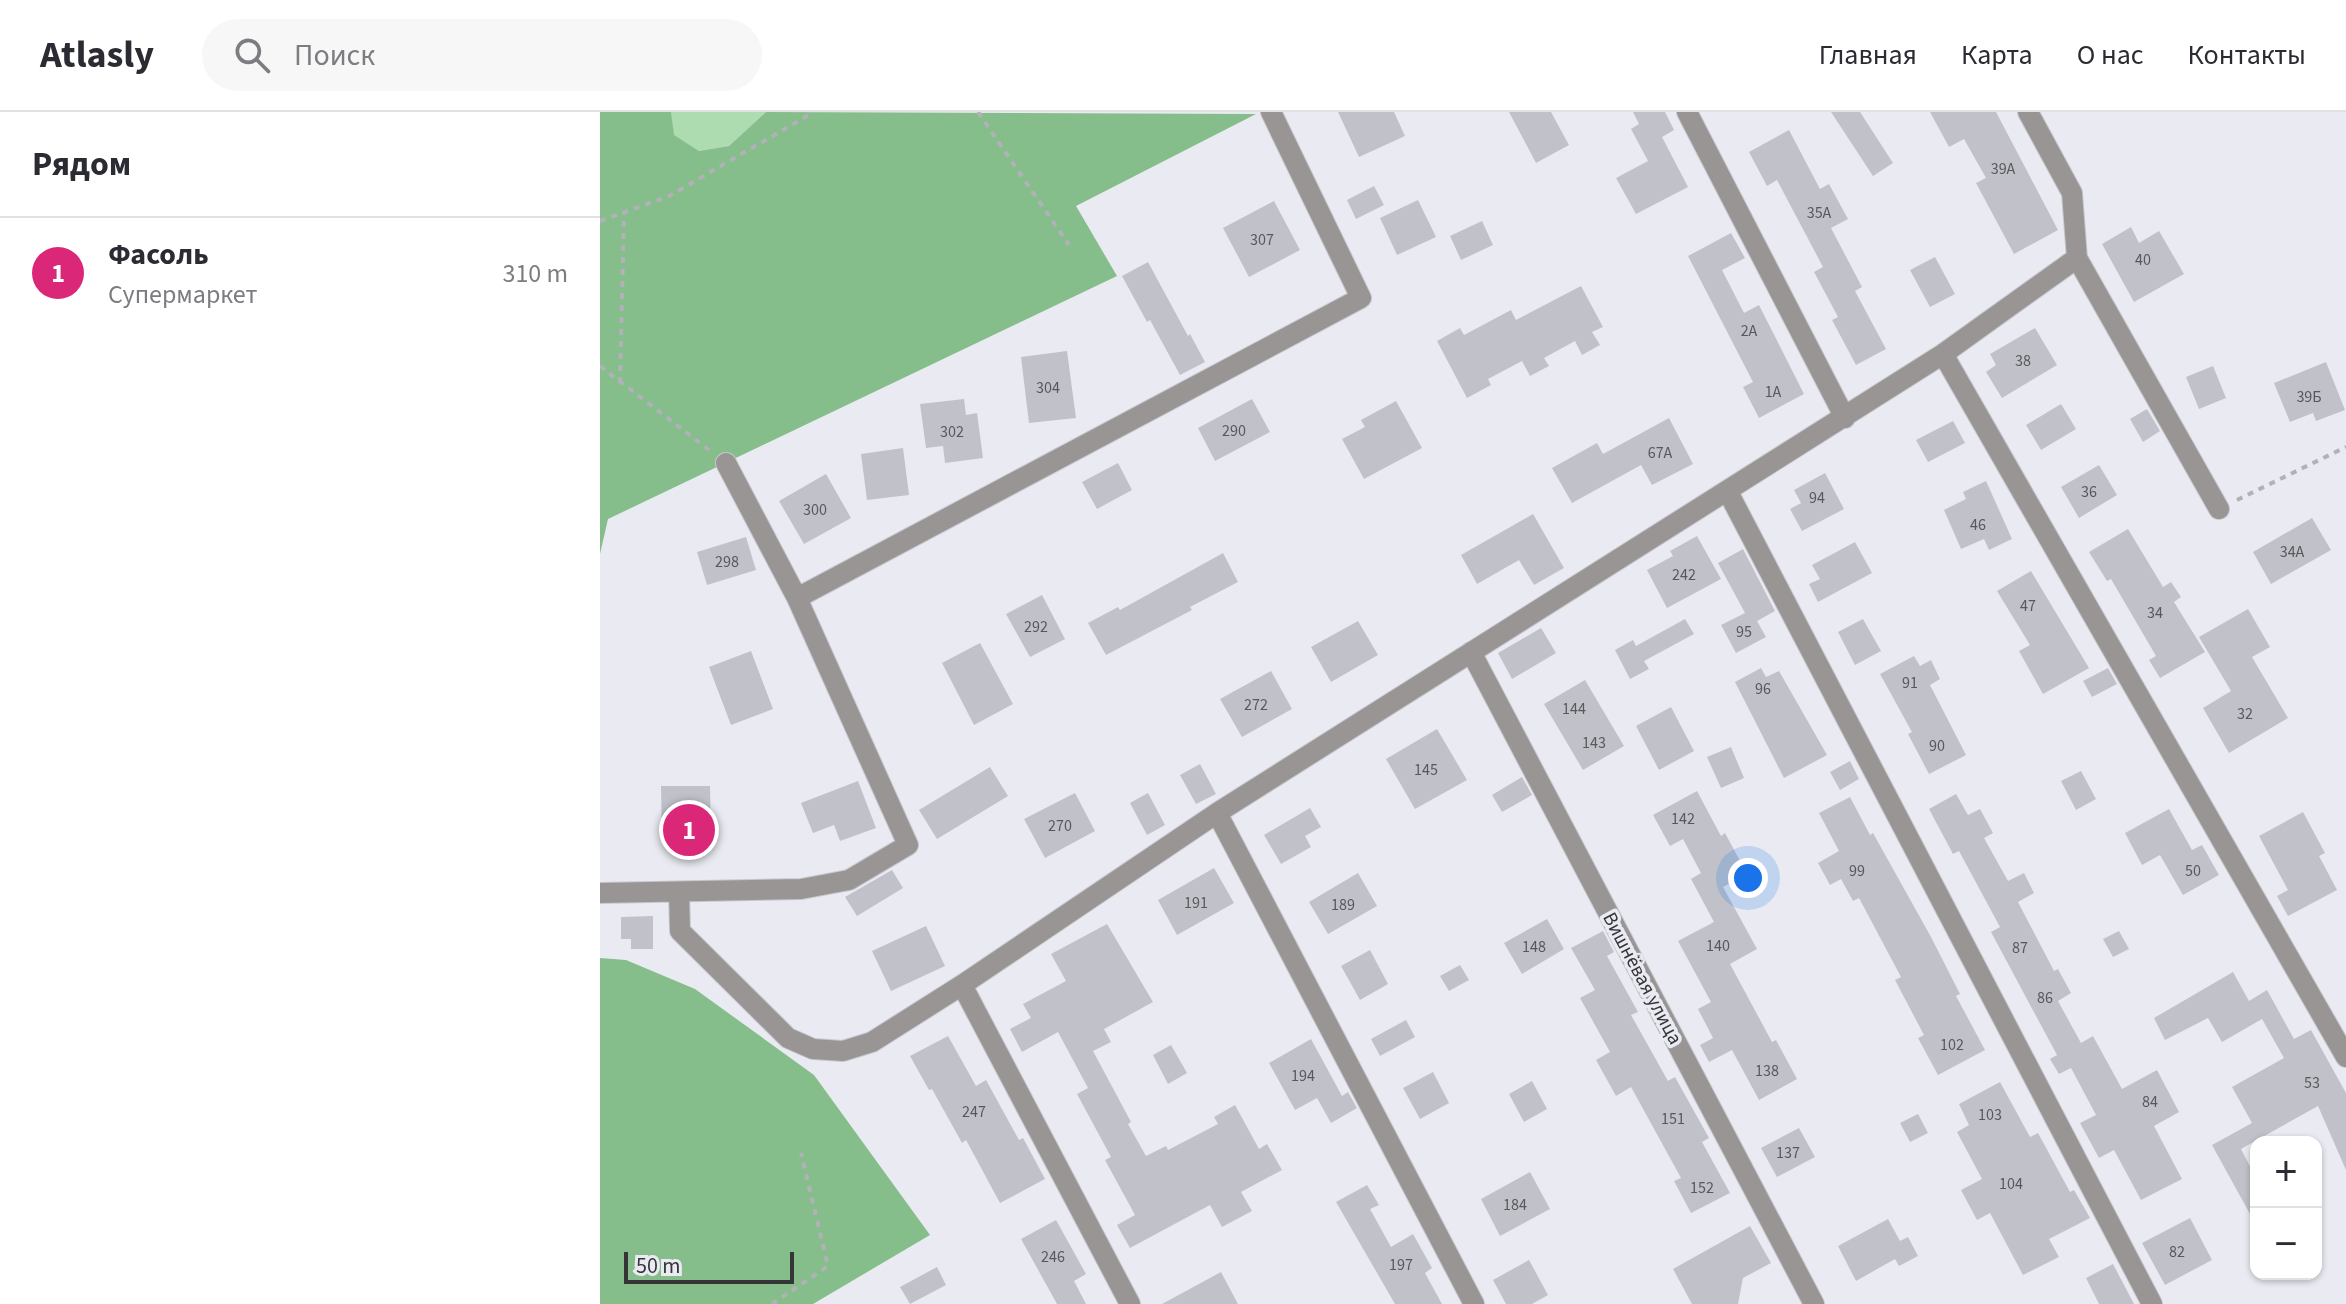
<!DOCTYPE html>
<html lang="ru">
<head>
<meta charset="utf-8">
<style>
  body { margin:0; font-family:"Source Sans 3",sans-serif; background:#f7f7f7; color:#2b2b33 }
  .controls { position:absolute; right:24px; bottom:24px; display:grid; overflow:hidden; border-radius:16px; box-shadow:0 2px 6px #0004 }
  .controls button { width:72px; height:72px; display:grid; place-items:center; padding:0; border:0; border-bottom:2px solid #e1e1e2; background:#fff; color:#2b2b33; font:40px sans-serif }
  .scale { position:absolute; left:24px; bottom:20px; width:170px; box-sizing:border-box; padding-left:8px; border:4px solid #353538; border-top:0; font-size:22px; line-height:28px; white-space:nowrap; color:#353538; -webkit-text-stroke:6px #eaebf2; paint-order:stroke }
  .you { position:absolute; left:1148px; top:766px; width:28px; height:28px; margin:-20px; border:6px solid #fff; border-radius:50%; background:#1a73e8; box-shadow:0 0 0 12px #1a73e833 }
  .badge { display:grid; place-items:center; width:52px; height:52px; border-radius:50%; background:#db2777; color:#fff; font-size:26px; font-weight:700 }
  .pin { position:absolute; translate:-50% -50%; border:4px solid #fff; box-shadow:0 2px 8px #0006 }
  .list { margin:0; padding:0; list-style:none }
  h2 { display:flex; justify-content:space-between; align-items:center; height:104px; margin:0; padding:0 32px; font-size:34px }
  h2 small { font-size:26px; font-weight:400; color:#7c7c81 }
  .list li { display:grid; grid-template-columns:52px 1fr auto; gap:24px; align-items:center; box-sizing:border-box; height:112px; padding:0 32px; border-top:2px solid #e1e1e2 }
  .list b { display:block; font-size:30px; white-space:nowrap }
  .list p { margin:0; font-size:26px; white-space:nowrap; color:#7c7c81 }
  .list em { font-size:26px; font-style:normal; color:#7c7c81 }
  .icon { flex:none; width:44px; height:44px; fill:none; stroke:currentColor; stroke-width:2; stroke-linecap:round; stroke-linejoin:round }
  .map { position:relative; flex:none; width:1746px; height:1192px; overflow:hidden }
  header { display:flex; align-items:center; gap:48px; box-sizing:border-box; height:112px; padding:0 40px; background:#fff; border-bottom:2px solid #e1e1e2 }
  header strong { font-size:38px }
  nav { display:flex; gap:44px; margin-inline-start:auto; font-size:28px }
  .search { width:560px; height:72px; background:#f7f7f7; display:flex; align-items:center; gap:20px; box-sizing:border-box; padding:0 28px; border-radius:44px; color:#7c7c81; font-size:30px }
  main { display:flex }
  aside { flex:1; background:#fff }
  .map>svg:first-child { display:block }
  .green { fill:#acdcb0 }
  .forest { fill:#85bd8b }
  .building { fill:#c1c2c9 }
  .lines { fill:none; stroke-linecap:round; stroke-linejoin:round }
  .minor-casing { stroke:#c6c7cd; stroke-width:22 }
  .path { stroke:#b1b2b8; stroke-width:4; stroke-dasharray:6 6; stroke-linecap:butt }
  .minor { stroke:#999595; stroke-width:20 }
  .labels { text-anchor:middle; stroke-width:7; stroke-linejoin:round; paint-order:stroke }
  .number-label { font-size:16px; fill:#58585c }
  .street-label { font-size:20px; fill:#353538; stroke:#eaebf2 }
</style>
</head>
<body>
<header>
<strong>Atlasly</strong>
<div class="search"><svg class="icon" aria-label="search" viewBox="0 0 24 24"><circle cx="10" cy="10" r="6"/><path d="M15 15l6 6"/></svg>Поиск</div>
<nav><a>Главная</a><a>Карта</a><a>О нас</a><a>Контакты</a></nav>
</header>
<main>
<aside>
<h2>Рядом<small></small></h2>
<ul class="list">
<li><span class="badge">1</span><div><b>Фасоль</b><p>Супермаркет</p></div><em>310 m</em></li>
</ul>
</aside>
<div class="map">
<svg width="1746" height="1192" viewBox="0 0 1746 1192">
  <rect width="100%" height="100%" fill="#eaebf2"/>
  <path class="green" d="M71,0H166L129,34L99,39L73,23Z"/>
  <path class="forest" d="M0,0H71L74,23L99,39L129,34L166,0L656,2L476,94L517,164L8,407L0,442Z
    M0,846L26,848L95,877L214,963L330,1123L213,1192H0Z"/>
  <path class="building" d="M738,0H794L805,24L759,45Z
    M909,0H951L969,33L936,51Z
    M1033,0H1065L1074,18L1062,25L1088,75L1036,102L1016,66L1048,49L1031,17L1039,12Z
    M1231,0H1260L1293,51L1273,64Z
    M1330,0H1396L1458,118L1414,142L1376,71L1386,66L1364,27L1349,35Z
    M1189,18L1220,77L1229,72L1248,107L1231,116L1262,175L1255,179L1286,237L1256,253L1232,208L1238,205L1214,160L1223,155L1177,68L1167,74L1149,40Z
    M774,74L784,93L756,107L747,88Z
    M818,88L836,125L797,143L780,106Z
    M674,89L700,138L649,165L623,116Z
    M882,109L893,133L861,148L850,124Z
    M1531,115L1539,131L1559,119L1584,162L1534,190L1502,132Z
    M1131,121L1145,146L1122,158L1144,201L1159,193L1204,282L1159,306L1143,275L1153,270L1088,144Z
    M1335,145L1355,182L1330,195L1310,158Z
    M548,150L588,224L590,222L605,250L580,263L550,208L547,210L522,164Z
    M981,174L1003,215L992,220L1000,233L982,243L975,229L944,246L949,254L930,264L922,249L888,267L891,273L867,286L837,229L860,216L864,223L911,198L916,208Z
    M1435,216L1457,253L1402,286L1386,260L1396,253L1390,242Z
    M467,239L476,306L429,311L421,245Z
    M1726,250L1745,298L1716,309L1713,301L1690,310L1674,271Z
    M1613,254L1626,286L1599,297L1586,265Z
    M364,287L366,303L377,301L383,346L345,351L343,334L326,336L320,292Z
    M652,287L670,320L615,349L598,316Z
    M796,289L822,336L764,367L742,327L765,315L761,308Z
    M1461,292L1476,317L1441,338L1426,313Z
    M1547,297L1560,319L1543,330L1530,307Z
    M1069,306L1093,352L1052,373L1041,353L972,391L952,356L997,331L1003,342Z
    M1353,309L1365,331L1328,350L1316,328Z
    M303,336L309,383L267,388L261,342Z
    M518,351L532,378L497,397L482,370Z
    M1499,353L1517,383L1479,406L1461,375Z
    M1225,361L1244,397L1202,419L1190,397L1201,391L1194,378Z
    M226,362L251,406L204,432L179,389Z
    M1386,369L1412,427L1389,438L1384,427L1361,437L1344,398L1366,387L1363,380Z
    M933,402L964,456L934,473L919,448L877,472L861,443Z
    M1712,406L1731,438L1671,472L1653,440Z
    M1528,417L1563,475L1571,470L1581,485L1574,490L1605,540L1560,566L1549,548L1556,544L1511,467L1507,469L1489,440Z
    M1097,424L1121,467L1067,496L1047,458L1073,444L1070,439Z
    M146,425L156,458L107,473L97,440Z
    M1255,430L1272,461L1218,490L1209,472L1220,467L1212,453Z
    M1143,437L1175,499L1157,509L1166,525L1136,541L1121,513L1145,501L1118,451Z
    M623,441L638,470L590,495L592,498L506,543L488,511L518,495L520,498Z
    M1431,459L1489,556L1443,582L1419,539L1430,533L1397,479Z
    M442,483L465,527L430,545L406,502Z
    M1648,497L1670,535L1652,545L1688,606L1629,641L1603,596L1631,579L1599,525Z
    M1085,507L1094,522L1044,549L1049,557L1030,567L1015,538L1033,528L1036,534Z
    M1263,507L1281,539L1255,553L1238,520Z
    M758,509L778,543L731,570L711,535Z
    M941,516L956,541L912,567L898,541Z
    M380,531L413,592L374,613L342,551Z
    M151,539L173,597L131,613L109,555Z
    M1314,544L1320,554L1331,548L1340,567L1330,573L1366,643L1329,662L1308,622L1312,620L1280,562Z
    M1161,556L1166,565L1179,559L1227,643L1184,666L1135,570Z
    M1508,556L1517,572L1492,585L1483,569Z
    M671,559L692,597L642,625L620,587Z
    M985,568L1024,634L983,658L944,592Z
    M1071,595L1094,639L1059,658L1036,614Z
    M837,617L867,668L815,697L786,647Z
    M1131,635L1144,666L1121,676L1107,645Z
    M1250,649L1259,667L1240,678L1230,660Z
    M600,652L616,682L596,692L580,663Z
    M390,655L408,684L337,727L319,698Z
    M1481,659L1496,687L1476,698L1461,669Z
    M922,665L932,683L902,700L892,683Z
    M258,669L276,716L240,729L234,713L213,721L201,691Z
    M61,674H110L111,730H62Z
    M1097,679L1121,724L1125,721L1147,762L1123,775L1157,837L1130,852L1172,930L1176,928L1197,967L1159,988L1132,938L1109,950L1100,933L1113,926L1098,897L1111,890L1078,829L1114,810L1091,767L1101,761L1083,727L1070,734L1053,703Z
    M475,681L495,719L445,746L424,707Z
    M548,681L565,713L547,723L530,691Z
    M1356,682L1368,703L1380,697L1393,721L1384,726L1408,769L1424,761L1434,781L1418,790L1454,859L1458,857L1471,881L1458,889L1481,931L1493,924L1522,977L1557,958L1579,1000L1554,1014L1582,1067L1541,1088L1514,1038L1499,1046L1480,1011L1496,1003L1471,956L1459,962L1450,947L1457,943L1391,820L1400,815L1359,739L1353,742L1329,697Z
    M1250,685L1270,723L1273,721L1331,825L1360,882L1356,884L1385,938L1338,963L1318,926L1324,923L1295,868L1301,865L1259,786L1253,789L1241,767L1230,773L1218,751L1239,739L1219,701Z
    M710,696L721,715L705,724L711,735L681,752L664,723Z
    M1569,697L1592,738L1602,733L1619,763L1583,783L1560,743L1542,753L1525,721Z
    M1703,700L1725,741L1719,744L1737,778L1688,804L1677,784L1688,778L1659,724Z
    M614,756L634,791L577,823L558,788Z
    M292,758L303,776L257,804L245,785Z
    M758,761L777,794L728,822L709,790Z
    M53,804V837H31V827H21V805Z
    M947,807L964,837L922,862L904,831Z
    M507,812L553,890L504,917L511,930L493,939L531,1010L528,1012L546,1044L566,1034L568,1038L618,1012L614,1005L635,993L659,1037L667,1032L682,1058L641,1080L652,1099L622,1115L610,1093L530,1136L517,1113L535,1103L505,1048L511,1045L477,982L488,976L458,920L422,940L410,917L431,906L423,892L466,869L451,842Z
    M326,814L345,854L291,879L272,839Z
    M1003,819L1014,840L1007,844L1038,900L1031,903L1068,969L1075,965L1109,1026L1102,1030L1130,1081L1091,1101L1074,1069L1081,1066L1031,975L1016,984L996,948L1010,940L980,886L995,878L971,836Z
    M1519,819L1529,837L1513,845L1503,827Z
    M770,838L788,872L760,888L741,854Z
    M860,853L869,868L849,879L840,864Z
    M1633,860L1649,889L1667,878L1694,927L1711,918L1746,981V1058L1718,994L1641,1037L1656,1066V1113L1612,1033L1652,1011L1632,975L1684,946L1662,907L1622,930L1608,906L1565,928L1554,906Z
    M806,908L815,925L780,944L771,927Z
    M348,924L376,974L386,968L419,1028L423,1026L445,1067L400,1091L366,1028L362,1031L332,977L329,978L310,944Z
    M711,927L742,984L748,980L757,996L731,1011L717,986L695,998L669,951Z
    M571,933L587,961L568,972L553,943Z
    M833,960L849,991L820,1007L803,976Z
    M932,969L947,997L924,1010L909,982Z
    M1400,970L1430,1025L1438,1021L1470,1080L1474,1078L1490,1106L1449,1127L1459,1145L1423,1163L1390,1101L1377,1108L1361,1078L1382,1067L1357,1020L1369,1013L1359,992Z
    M1318,1002L1328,1021L1310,1030L1300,1011Z
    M1199,1016L1215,1045L1177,1065L1161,1036Z
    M930,1060L950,1097L900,1124L881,1087Z
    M767,1073L779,1093L770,1097L791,1135L813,1122L832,1156L825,1161L842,1192H795L736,1090Z
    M1590,1106L1612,1148L1565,1173L1542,1131Z
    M1288,1107L1300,1129L1308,1125L1318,1144L1299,1154L1295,1147L1256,1169L1238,1134Z
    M456,1108L486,1162L474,1169L486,1192H457L421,1127Z
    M1150,1114L1171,1151L1143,1166L1138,1192H1092L1073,1157Z
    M929,1148L948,1183L932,1192H906L893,1168Z
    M1513,1152L1534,1192H1499L1486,1166Z
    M337,1155L346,1173L310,1192L300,1175Z
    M621,1160L638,1192H562Z"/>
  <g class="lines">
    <defs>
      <path id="minor" d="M1087,0L1245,306
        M1477,146L1619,397
        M1343,242L1746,945
        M126,351L197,486
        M1128,380L1552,1192
        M871,540L1214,1192
        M617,701L874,1192
        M79,780L80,819L188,926L213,937L243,939L272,930L362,873L617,701L1343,242L1477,146L1472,81L1428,0
        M0,781L201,777L249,768L308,733L197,486L761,186L671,0
        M362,873L530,1192"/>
    </defs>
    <use href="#minor" class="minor-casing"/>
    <path class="path" d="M378,0L469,133
      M0,109L69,84L214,0
      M0,254L109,338
      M20,271L24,101
      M1637,388L1746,335
      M172,1192L228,1154L201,1041"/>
    <use href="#minor" class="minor"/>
  </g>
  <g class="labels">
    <g class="number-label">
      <text x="1403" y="62">39А</text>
      <text x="1219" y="106">35А</text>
      <text x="662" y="133">307</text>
      <text x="1543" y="153">40</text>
      <text x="1149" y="224">2А</text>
      <text x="1423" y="254">38</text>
      <text x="448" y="281">304</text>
      <text x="1173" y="285">1А</text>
      <text x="1709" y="290">39Б</text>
      <text x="634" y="324">290</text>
      <text x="352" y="325">302</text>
      <text x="1060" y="346">67А</text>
      <text x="1489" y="385">36</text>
      <text x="1217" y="391">94</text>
      <text x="215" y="403">300</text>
      <text x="1378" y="418">46</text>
      <text x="1692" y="445">34А</text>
      <text x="127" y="455">298</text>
      <text x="1084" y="468">242</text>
      <text x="1428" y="499">47</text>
      <text x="1555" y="506">34</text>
      <text x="436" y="520">292</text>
      <text x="1144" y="525">95</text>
      <text x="1310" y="576">91</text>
      <text x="1163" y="582">96</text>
      <text x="656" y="598">272</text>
      <text x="974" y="602">144</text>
      <text x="1645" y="607">32</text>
      <text x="994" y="636">143</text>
      <text x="1337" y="639">90</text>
      <text x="826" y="663">145</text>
      <text x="1083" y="712">142</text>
      <text x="460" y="719">270</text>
      <text x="1257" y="764">99</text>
      <text x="1593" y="764">50</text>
      <text x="596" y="796">191</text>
      <text x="743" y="798">189</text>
      <text x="1118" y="839">140</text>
      <text x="934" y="840">148</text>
      <text x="1420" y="841">87</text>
      <text x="1445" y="891">86</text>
      <text x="1352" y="938">102</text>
      <text x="1167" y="964">138</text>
      <text x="703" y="969">194</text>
      <text x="1712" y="976">53</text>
      <text x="1550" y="995">84</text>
      <text x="374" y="1005">247</text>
      <text x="1390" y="1008">103</text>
      <text x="1073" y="1012">151</text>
      <text x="1188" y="1046">137</text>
      <text x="1411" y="1077">104</text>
      <text x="1102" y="1081">152</text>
      <text x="915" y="1098">184</text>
      <text x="1577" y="1145">82</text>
      <text x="453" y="1150">246</text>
      <text x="801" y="1158">197</text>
    </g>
    <g class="street-label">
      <text transform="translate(1043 866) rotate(62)" y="7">Вишнёвая улица</text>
    </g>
  </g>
</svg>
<div class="controls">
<button>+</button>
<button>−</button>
</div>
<div class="scale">50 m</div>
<div class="you"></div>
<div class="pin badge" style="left:89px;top:718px">1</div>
</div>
</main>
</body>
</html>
